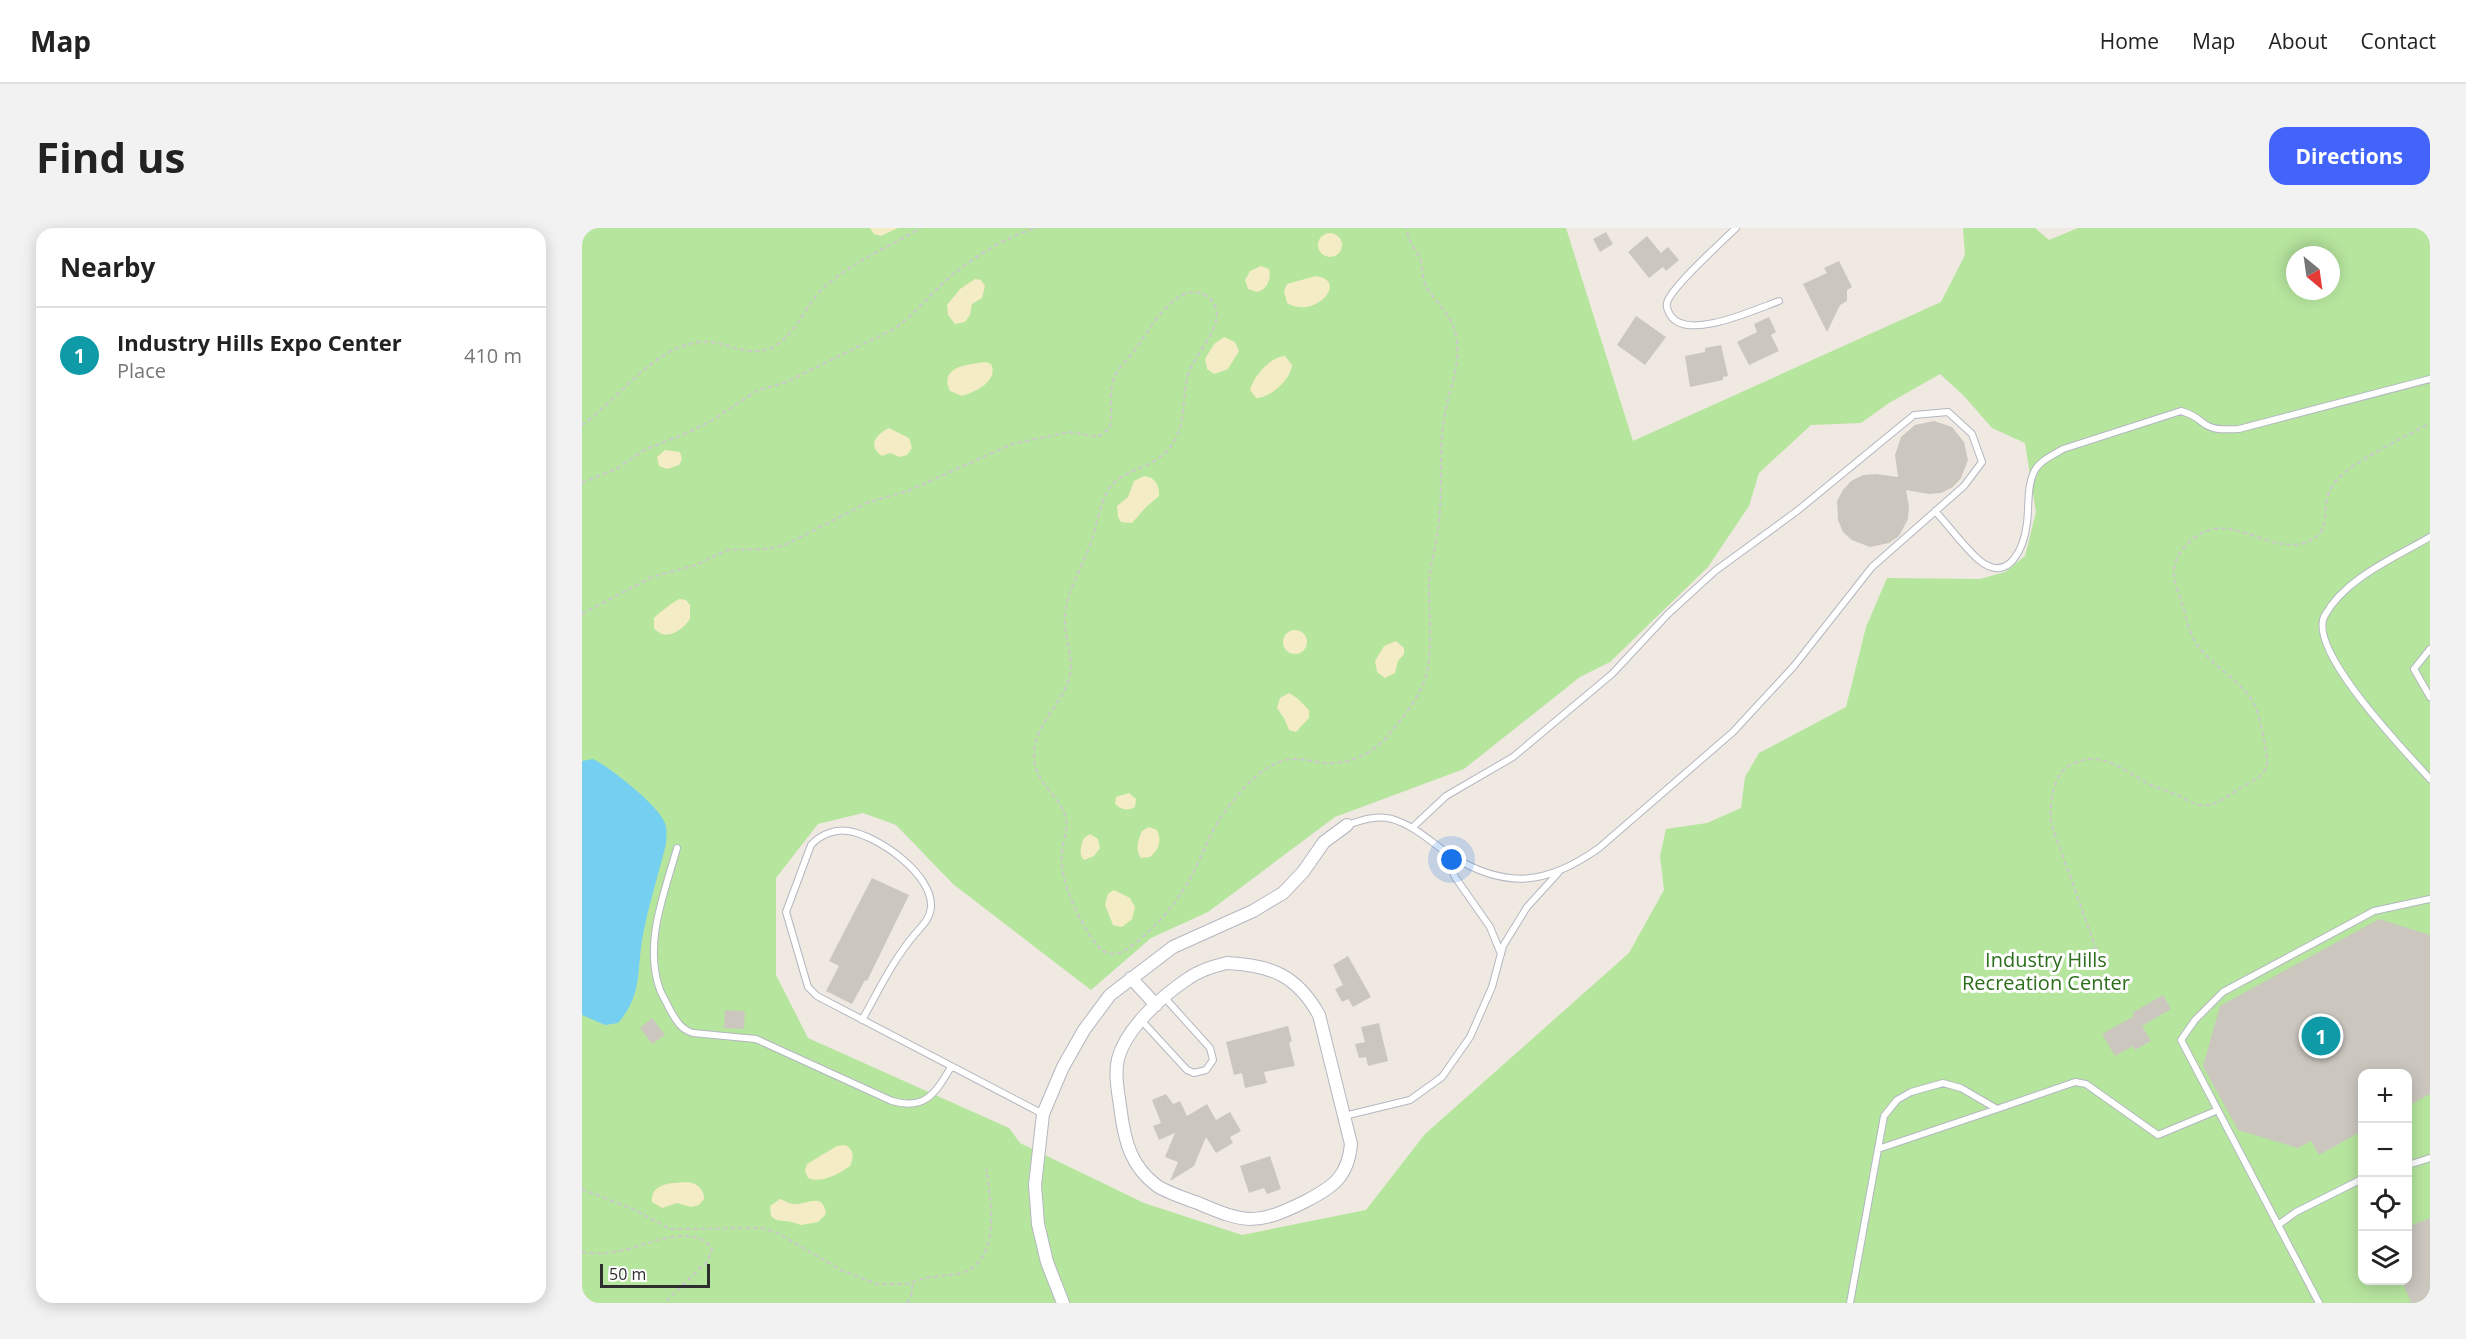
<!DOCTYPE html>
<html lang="en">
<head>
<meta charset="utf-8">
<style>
  body { margin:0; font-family:"Open Sans",sans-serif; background:#f2f2f2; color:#222 }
  .controls { position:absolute; right:18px; bottom:18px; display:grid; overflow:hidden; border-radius:12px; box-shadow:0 3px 15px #0003 }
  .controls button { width:54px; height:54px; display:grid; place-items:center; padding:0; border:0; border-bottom:2px solid #e0e0e0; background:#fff; color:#222; font:30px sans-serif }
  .compass { position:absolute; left:1704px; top:18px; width:54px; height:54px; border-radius:50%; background:#fff; box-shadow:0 3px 15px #0003; rotate:151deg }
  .scale { position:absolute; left:18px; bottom:15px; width:110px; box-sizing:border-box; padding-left:6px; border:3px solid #2e2e2e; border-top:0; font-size:16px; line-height:21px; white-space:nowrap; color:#2e2e2e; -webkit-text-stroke:4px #fff; paint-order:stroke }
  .you { position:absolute; left:870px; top:632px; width:21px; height:21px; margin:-15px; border:4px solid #fff; border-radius:50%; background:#1a73e8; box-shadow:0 0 0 9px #1a73e833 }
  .badge { display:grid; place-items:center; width:39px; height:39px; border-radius:50%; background:#4264fb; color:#fff; font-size:20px; font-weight:700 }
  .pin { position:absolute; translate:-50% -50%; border:3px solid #fff; box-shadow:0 2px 6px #0006 }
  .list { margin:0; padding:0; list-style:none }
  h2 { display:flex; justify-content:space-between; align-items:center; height:78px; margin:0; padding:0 24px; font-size:26px }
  h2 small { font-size:20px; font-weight:400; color:#767676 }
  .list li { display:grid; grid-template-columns:39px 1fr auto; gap:18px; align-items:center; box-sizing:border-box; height:96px; padding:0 24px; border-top:2px solid #e0e0e0 }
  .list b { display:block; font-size:22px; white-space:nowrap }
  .list p { margin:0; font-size:20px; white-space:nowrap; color:#767676 }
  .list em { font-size:20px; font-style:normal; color:#767676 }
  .icon { flex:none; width:33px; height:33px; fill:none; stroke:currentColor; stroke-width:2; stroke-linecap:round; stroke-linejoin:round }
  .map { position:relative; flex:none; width:1848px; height:1075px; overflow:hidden; border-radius:18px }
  header { display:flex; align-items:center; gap:36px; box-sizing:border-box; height:84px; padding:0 30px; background:#fff; border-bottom:2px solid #e0e0e0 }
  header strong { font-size:28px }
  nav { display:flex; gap:33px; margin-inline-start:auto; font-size:21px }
  .intro { display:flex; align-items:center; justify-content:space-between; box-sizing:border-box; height:144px; padding:0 36px }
  h1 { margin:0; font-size:42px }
  .button { padding:15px 27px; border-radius:18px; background:#4264fb; color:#fff; font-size:21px; font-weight:700 }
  main { display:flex; gap:36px; padding:0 36px }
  aside { flex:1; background:#fff; border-radius:18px; box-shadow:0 3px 15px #0003 }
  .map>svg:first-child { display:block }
  .green { fill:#b6e59e; fill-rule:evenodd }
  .sand { fill:#f3ecc5 }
  .water { fill:#75cff0 }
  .building { fill:#cbc7bf }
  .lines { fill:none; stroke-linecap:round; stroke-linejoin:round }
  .lane-casing { stroke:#b4b7c1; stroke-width:8 }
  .street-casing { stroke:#b4b7c1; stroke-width:14 }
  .path { stroke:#c9c9c9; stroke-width:2; stroke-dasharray:4.5 3; stroke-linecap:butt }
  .lane { stroke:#fff; stroke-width:6 }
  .street { stroke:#fff; stroke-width:12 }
  .labels { text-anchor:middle; stroke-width:6; stroke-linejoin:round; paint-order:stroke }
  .park-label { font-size:20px; fill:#2c6e1b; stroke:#fff }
</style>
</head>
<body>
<header>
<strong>Map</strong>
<nav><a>Home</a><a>Map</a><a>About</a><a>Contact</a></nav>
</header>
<div class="intro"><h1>Find us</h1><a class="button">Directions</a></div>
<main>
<aside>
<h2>Nearby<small></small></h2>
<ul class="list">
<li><span class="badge" style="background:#0f9aa8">1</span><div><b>Industry Hills Expo Center</b><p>Place</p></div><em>410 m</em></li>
</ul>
</aside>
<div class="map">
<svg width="1848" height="1075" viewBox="0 0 1848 1075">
  <rect width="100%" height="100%" fill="#efe9e1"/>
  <path class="green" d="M0,0H984L1051,213L1359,74L1383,27L1381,0H1453L1467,12L1496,0H1848V1075H0ZM1713,27H1749V63H1713ZM1358,146L1382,168L1410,200L1443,215L1454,284L1443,328L1423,344L1398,351L1305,350L1284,399L1264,479L1177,525L1163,549L1159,580L1125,595L1084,601L1078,628L1082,662L1047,725L843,906L784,982L660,1007L562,975L438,915L427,900L226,810L194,747V650L236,596L281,585L314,597L371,656L509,762L569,710L626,684L753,589L882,541L998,449L1028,434L1126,339L1167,278L1177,245L1229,197L1279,195L1307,175ZM1780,846H1826V1052H1780Z"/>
  <path class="sand" d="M288,0H316L299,8L292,6Z
    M736 17a12 12 0 1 1 24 0a12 12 0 1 1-24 0Z
    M679,38L687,41C690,50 685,62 675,64L666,61L663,52L668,43Z
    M734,48C768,53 732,92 705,75L702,63L705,56Z
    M393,51L399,52L403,58L400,70L390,76L388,87L383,94L373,96L366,87L365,77L378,61Z
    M642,109L653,114L657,123L646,141L632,146L625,141L623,131L632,116Z
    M703,128L710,137C709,151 689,170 674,170L668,162C672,148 688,129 703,128Z
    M404,134L409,136C417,153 393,164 380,168L368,163C356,138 388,136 404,134Z
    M307,200L327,210L330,220L325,227L318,229L308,225L300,228C285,218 294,206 307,200Z
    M83,222L98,224L100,231L97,237L85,241L77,238L75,229Z
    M562,248C573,249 578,258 577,268L564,279L550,295L539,294L536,289L535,278L546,269L552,253Z
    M98,371L104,372L108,377V391C100,403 83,414 72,400V390C76,386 93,372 98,371Z
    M701 414a12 12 0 1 1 24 0a12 12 0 1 1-24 0Z
    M814,413L822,420V426L816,433L813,445L803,450L795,444L793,433L802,418Z
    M707,465L715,470L727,482V490L714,504L707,502L702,490L695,480L698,470Z
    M547,565L554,571L553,579C546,583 539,582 533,576L534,569Z
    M567,599L575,602C580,613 577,621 568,629L559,630C553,622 556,612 560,603Z
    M508,606L516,611L518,620L512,628L502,632C496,626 499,617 502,610Z
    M532,662L548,670L553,679L550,691L540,699L531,697L523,677L526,666Z
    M263,917C272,921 272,930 268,938C257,946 239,956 226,950L223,943L225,936L255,918Z
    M106,954C116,956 122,961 122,971L117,977L109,979L95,975L80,980L70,974C68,954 92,955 106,954Z
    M198,971C202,972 207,976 212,976C225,977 241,963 244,986L236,994L219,997L210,994L194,992L189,988L188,978Z"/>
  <path class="water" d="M11,531C29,540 73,575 82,593C86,601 84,608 84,616C76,648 66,679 60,712C55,744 60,768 36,795L23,797L0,787V533Z"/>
  <path class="building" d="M1024,4L1031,16L1018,24L1011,11Z
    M1065,8L1079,25L1086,19L1097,32L1084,43L1081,39L1067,50L1046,24Z
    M1257,33L1270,59L1265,62V73L1258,77L1245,104L1221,56L1245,45L1242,40Z
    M1054,88L1084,109L1063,137L1035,117Z
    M1187,89L1194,104L1189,107L1197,123L1167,137L1155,114L1175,104L1172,96Z
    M1139,117L1146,148L1141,149V152L1108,159L1103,128L1123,124V120Z
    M1352,193L1370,199L1382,214L1386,232L1379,250L1371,259L1359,265L1347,266L1324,262L1327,279L1326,291L1317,308L1307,315L1288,319L1270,312L1261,304L1256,292L1255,273L1261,262L1269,253L1281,247L1294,246L1316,249L1313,227L1319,209L1333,197Z
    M290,650L327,667L285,753L283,752L270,776L244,763L257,738L247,733Z
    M1797,691L1848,707V866L1826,878V846H1780V903L1737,927L1729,913L1716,920L1656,902L1621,838L1638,778Z
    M766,728L789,769L771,779L766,771L760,774L753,761L761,757L751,737Z
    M1581,767L1589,781L1560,798L1569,813L1553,822L1551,818L1533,828L1520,806L1552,788L1550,785Z
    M143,782L163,783L162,801L142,800Z
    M70,790L83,807L70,816L58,800Z
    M797,795L806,833L786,838L784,829L777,830L773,816L783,814L779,799Z
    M706,798L710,813L707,815L713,838L682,844L685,855L663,860L660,845L652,847L644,814Z
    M584,866L591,876L598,873L605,888L625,876L634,892L648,884L659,903L648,909L651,915L634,925L624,909L612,938L588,953L596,934L583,929L593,905L577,912L571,898L579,895L570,872Z
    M688,928L699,961L685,966L682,960L667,965L658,938Z
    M1848,990V1071L1839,1075H1829L1820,1053H1826V999Z"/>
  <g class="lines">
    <defs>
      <path id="lane" d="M1154,0C1141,13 1088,60 1085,75C1084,79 1087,85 1089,88C1106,113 1174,81 1197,73
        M1353,283C1368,299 1381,318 1397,332C1427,357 1442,319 1445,295C1447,279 1445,258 1452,244C1457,233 1471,227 1481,221L1599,183C1616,188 1614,191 1626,198C1635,203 1647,201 1657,201L1848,151
        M1848,309C1812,330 1764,350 1743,387C1723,421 1825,525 1848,551
        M1848,421L1832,441L1848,469
        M765,597C780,592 794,587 810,591C833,598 849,614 868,627C924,662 965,657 1017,620L1151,504L1212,438L1290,339L1382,258L1400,234L1390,206L1366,184L1332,187L1215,283L1133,343L1086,386L1030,446L931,529L864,568L831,599
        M95,620C83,664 62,713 77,759C79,766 84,773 87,780C94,792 98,801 111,805L174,811L310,873C344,883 354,864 369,839
        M861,623L873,649L908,699L919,726
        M280,792C297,762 311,732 333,706C340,698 348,691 349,679C351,646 295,607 266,603C252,601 238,607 229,617L204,684L226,759L235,768L461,886
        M559,792L605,842L612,845L624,842L631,832L628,820L583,770
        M762,888L828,872L860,849L888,809L910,759L921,718L945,679L976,645
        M1296,921L1415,881
        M1826,937L1848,930
        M1696,997L1714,984L1780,951
        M1268,1075L1302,888L1315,872L1329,864L1361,855L1379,860L1415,881L1493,854L1504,856L1576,907L1636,882
        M1737,1075L1599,812L1613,792L1641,764L1792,683L1848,671"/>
      <path id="street" d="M645,735C688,737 715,747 737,787L769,916C766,949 751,959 724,973C676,997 664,996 616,975C603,970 585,965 574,957C549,938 543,914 539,885C537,868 532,848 536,831C544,800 581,767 607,750C618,742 632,738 645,735Z
        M549,750L574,777
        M481,1075L465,1034L456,996L453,957L461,886L481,839L502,802L528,767L591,719L671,683L701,665L721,644L742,614L765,597"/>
    </defs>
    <use href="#lane" class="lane-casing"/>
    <use href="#street" class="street-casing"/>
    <path class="path" d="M0,197C38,171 69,120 118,114C142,111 164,131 189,120C215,107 222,78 242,59C271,34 306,19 339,0
      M0,255L34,241L64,221L103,206L129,193L176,162L202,155L310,102C329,90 343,72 359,57C382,35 423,8 455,0
      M0,386L70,349L114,337L145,322L185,321L203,317L287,274L326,263L430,216L487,204L516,209L528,200C531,184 527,168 531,153C534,141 545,133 552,123C566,105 590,57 618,65C627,68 635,76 635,86C635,103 614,127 607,144C598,171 607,199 585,223C568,242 537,241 525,264C517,280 514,300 508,317C500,340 485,362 483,387C481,409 493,429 487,451C479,477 452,498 452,526C452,544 460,554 471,567C497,599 477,605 480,637C482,660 495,686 507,706C523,732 535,731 557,712C582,691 600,668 614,639C622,622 629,604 639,589C654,568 675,541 700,533C712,529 724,532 736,534C765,539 792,526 809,504C822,488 838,468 844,448C851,423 847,383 847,356C848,336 854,319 856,301C862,261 855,220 864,180C870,155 879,133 874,107C870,87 855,76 845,60C840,52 841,43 839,33C834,20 825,14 825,0
      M1522,743L1469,595C1468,577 1469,549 1487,538C1517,520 1539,541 1565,555C1574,560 1585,562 1595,567C1602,570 1612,577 1620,577C1634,579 1648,566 1660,559C1670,553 1684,548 1685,535C1686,529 1677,484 1673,478C1662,455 1636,442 1620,423C1609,411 1606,397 1602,382C1599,371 1593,358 1592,347C1590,329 1607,311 1622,304C1657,288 1696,332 1731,311C1753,298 1734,274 1755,252C1774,231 1822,210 1848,195
      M0,961L51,981L88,1001L179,1000L194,1004L259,1042L295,1056H326L343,1050L376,1046C421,1034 409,975 404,941
      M0,1024C13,1026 25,1026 38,1023C63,1018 112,993 130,1021L126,1033L82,1075
      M325,1075L329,1069L331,1054"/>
    <use href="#lane" class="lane"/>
    <use href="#street" class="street"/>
  </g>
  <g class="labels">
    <g class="park-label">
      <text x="1464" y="739">Industry Hills<tspan x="1464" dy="23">Recreation Center</tspan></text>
    </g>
  </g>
</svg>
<div class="controls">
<button>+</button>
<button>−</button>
<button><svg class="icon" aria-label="locate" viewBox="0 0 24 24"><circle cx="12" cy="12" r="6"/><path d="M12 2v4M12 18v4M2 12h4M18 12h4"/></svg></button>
<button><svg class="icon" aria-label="layers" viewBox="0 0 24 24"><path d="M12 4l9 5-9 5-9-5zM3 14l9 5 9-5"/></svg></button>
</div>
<svg class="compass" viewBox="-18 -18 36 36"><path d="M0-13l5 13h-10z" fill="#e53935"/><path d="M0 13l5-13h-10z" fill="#767676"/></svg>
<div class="scale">50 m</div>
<div class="you"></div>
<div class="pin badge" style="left:1739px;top:808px;background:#0f9aa8">1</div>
</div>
</main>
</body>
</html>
